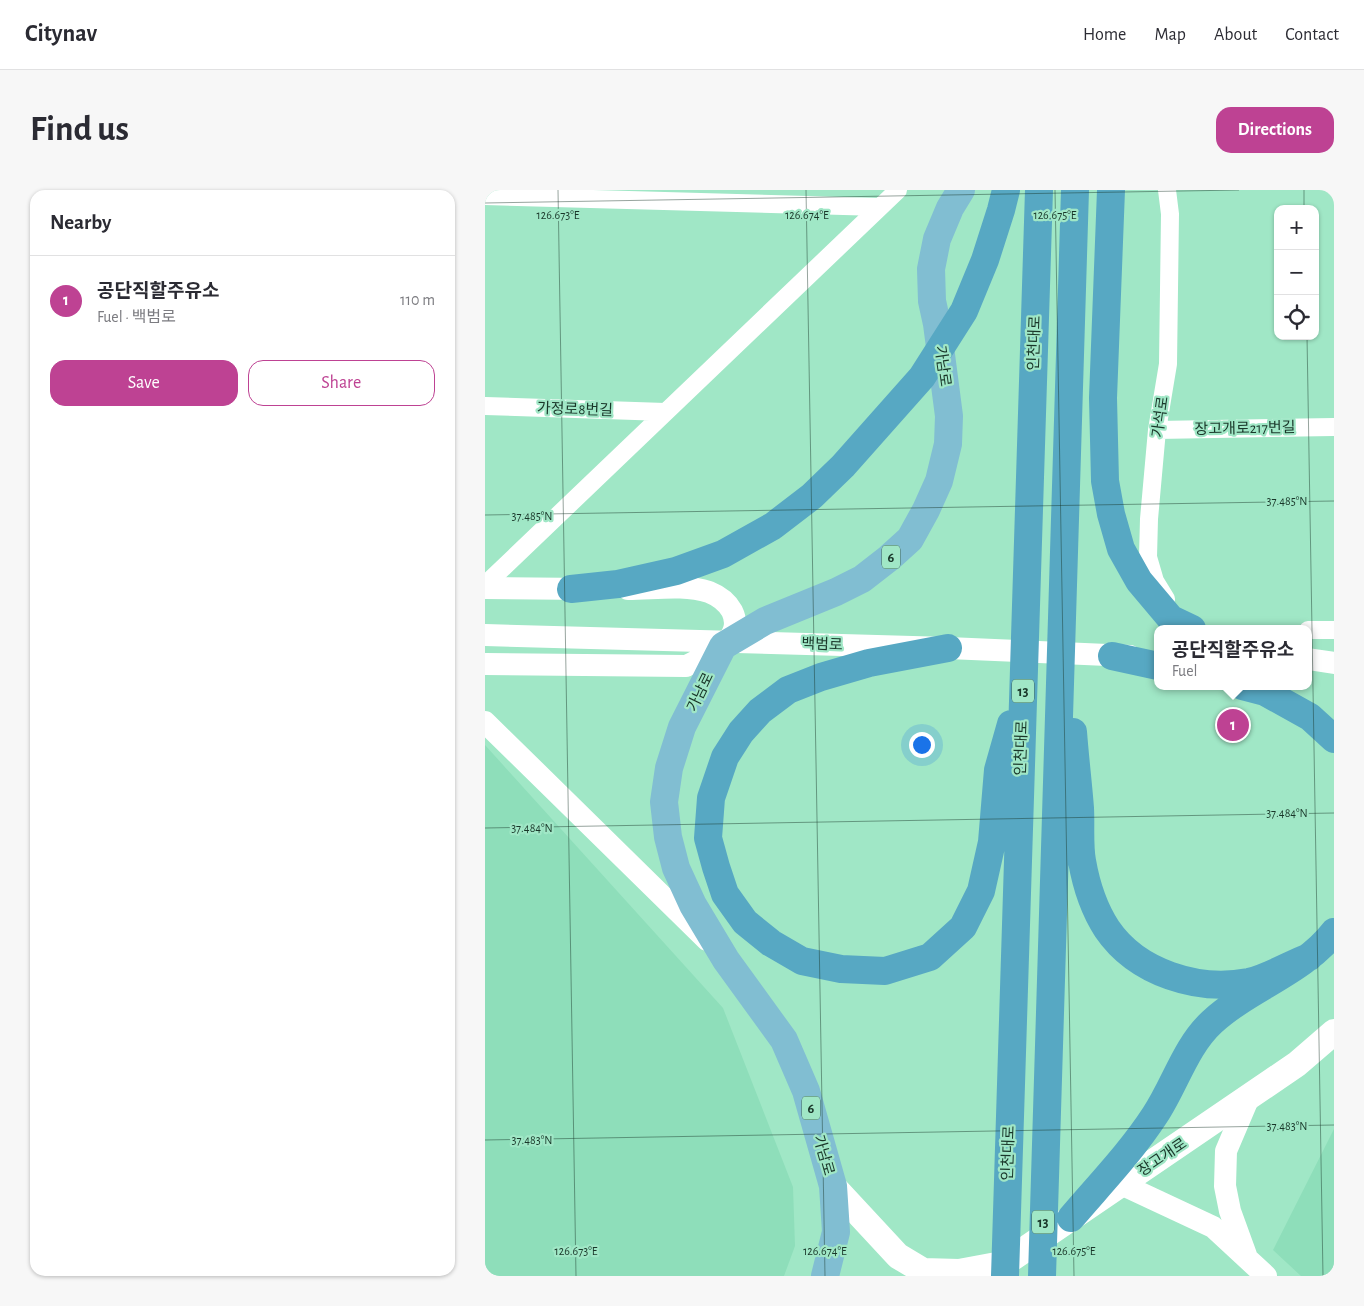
<!DOCTYPE html>
<html lang="en">
<head>
<meta charset="utf-8">
<style>
  body { margin:0; font-family:"Alegreya Sans","Noto Sans KR",sans-serif; background:#f7f7f7; color:#2b2b33 }
  .controls { position:absolute; right:15px; top:15px; display:grid; overflow:hidden; border-radius:10px; box-shadow:0 1px 4px #0004 }
  .controls button { width:45px; height:45px; display:grid; place-items:center; padding:0; border:0; border-bottom:1px solid #e1e1e2; background:#fff; color:#2b2b33; font:25px sans-serif }
  .you { position:absolute; left:436px; top:554px; width:18px; height:18px; margin:-12px; border:4px solid #fff; border-radius:50%; background:#1a73e8; box-shadow:0 0 0 8px #1a73e833 }
  .badge { display:grid; place-items:center; width:32px; height:32px; border-radius:50%; background:#be4293; color:#fff; font-size:16px; font-weight:700 }
  .pin { position:absolute; translate:-50% -50%; border:2px solid #fff; box-shadow:0 1px 5px #0006 }
  .popup { position:absolute; left:669px; top:435px; width:158px; height:65px; box-sizing:border-box; display:grid; place-content:center; border-radius:10px; background:#fff; filter:drop-shadow(0 1px 4px #0005); font-size:16px; white-space:nowrap; color:#7c7c81 }
  .popup b { font-size:19px; color:#2b2b33 }
  .popup::after { content:''; position:absolute; left:50%; top:100%; margin-left:-10px; border:10px solid transparent; border-top-color:#fff }
  .list { margin:0; padding:0; list-style:none }
  h2 { display:flex; justify-content:space-between; align-items:center; height:65px; margin:0; padding:0 20px; font-size:21px }
  h2 small { font-size:16px; font-weight:400; color:#7c7c81 }
  .list li { display:grid; grid-template-columns:32px 1fr auto; gap:15px; align-items:center; box-sizing:border-box; height:90px; padding:0 20px; border-top:1px solid #e1e1e2 }
  .list b { display:block; font-size:19px; white-space:nowrap }
  .list p { margin:0; font-size:16px; white-space:nowrap; color:#7c7c81 }
  .list em { font-size:16px; font-style:normal; color:#7c7c81 }
  .actions { display:flex; gap:10px; padding:15px 20px }
  .actions a { flex:1; padding:11px 0; border:1px solid #be4293; border-radius:15px; text-align:center; font-size:18px; color:#be4293 }
  .actions .main { background:#be4293; color:#fff }
  .icon { flex:none; width:28px; height:28px; fill:none; stroke:currentColor; stroke-width:2; stroke-linecap:round; stroke-linejoin:round }
  .map { position:relative; flex:none; width:849px; height:1086px; overflow:hidden; border-radius:15px }
  header { display:flex; align-items:center; gap:30px; box-sizing:border-box; height:70px; padding:0 25px; background:#fff; border-bottom:1px solid #e1e1e2 }
  header strong { font-size:24px }
  nav { display:flex; gap:28px; margin-inline-start:auto; font-size:18px }
  .intro { display:flex; align-items:center; justify-content:space-between; box-sizing:border-box; height:120px; padding:0 30px }
  h1 { margin:0; font-size:35px }
  .button { padding:12px 22px; border-radius:15px; background:#be4293; color:#fff; font-size:18px; font-weight:700 }
  main { display:flex; gap:30px; padding:0 30px }
  aside { flex:1; background:#fff; border-radius:15px; box-shadow:0 1px 4px #0004 }
  .map>svg:first-child { display:block }
  .built { fill:#8edeba }
  .lines { fill:none; stroke-linecap:round; stroke-linejoin:round }
  .minor { stroke:#fff; stroke-width:18 }
  .tertiary { stroke:#fff; stroke-width:22 }
  .secondary { stroke:#fff; stroke-width:26 }
  .primary { stroke:#81bed2; stroke-width:28 }
  .trunk { stroke:#57a8c3; stroke-width:28 }
  .ticks { fill:none; stroke:#193629; stroke-width:1; stroke-opacity:0.45 }
  .labels { text-anchor:middle; stroke-width:4.5; stroke-linejoin:round; paint-order:stroke }
  .shield { fill:#a0e7c6; stroke:#426b58; stroke-width:1 }
  .shield-label { font-size:14px; font-weight:bold; fill:#193629 }
  .street-label { font-size:15px; fill:#193629; stroke:#a0e7c6 }
  .ticks-label { font-size:12px; text-anchor:middle; fill:#193629; stroke:#a0e7c6; stroke-width:4.5; stroke-linejoin:round; paint-order:stroke }
</style>
</head>
<body>
<header>
<strong>Citynav</strong>
<nav><a>Home</a><a>Map</a><a>About</a><a>Contact</a></nav>
</header>
<div class="intro"><h1>Find us</h1><a class="button">Directions</a></div>
<main>
<aside>
<h2>Nearby<small></small></h2>
<ul class="list">
<li><span class="badge">1</span><div><b>공단직할주유소</b><p>Fuel · 백범로</p></div><em>110 m</em></li>
</ul>
<div class="actions"><a class="main">Save</a><a>Share</a></div>
</aside>
<div class="map">
<svg width="849" height="1086" viewBox="0 0 849 1086">
  <rect width="100%" height="100%" fill="#a0e7c6"/>
  <path class="built" d="M0,555L238,818L308,997L310,1056L299,1086H0Z
    M849,939V1086H816L788,1060Z"/>
  <g class="lines">
    <path class="minor" d="M0,6L395,17
      M0,216L180,222
      M672,240L849,237
      M0,395L413,0
      M681,409L670,391L663,367L664,329L672,240L683,174L685,24L682,0
      M823,440H849"/>
    <path class="tertiary" d="M0,398L104,399
      M0,445L463,458L645,466
      M823,469L849,473
      M0,474L201,476C222,466 261,450 247,421C242,412 234,406 224,402C199,394 169,399 143,399
      M0,532L222,750
      M636,994L728,1037L781,1086
      M761,1065L745,1021L740,996L741,961L764,907"/>
    <path class="secondary" d="M348,996L413,1066L438,1081L474,1082L517,1074
      M501,1086L812,874L849,842"/>
    <path class="primary" d="M340,1086L351,1042L348,996L321,901L299,850L241,770L208,715L191,678L183,647L179,612L184,578L197,537L238,456L280,431L351,402L377,389L404,368L425,349L441,320L454,291L463,254L464,226L452,134L447,111L446,79L452,49L465,18L476,0"/>
    <path class="trunk" d="M626,0L618,208L620,291L626,324L636,359L654,391L686,429L707,439
      M86,399L133,394L191,381L238,364L288,336L327,306L358,276L437,187L479,121L500,70L516,20L521,0
      M463,458L384,473L336,487L303,500L275,521L256,542L240,567L226,608L223,648L231,677L240,704L260,732L286,753L317,771L356,779L400,781L445,767L478,737L496,701L507,652L513,580L526,534
      M627,466L673,476
      M757,496L780,502L825,527L849,549
      M588,542C590,568 593,593 595,618C596,636 594,654 597,671C601,694 609,719 622,739C652,783 713,802 764,792C782,788 806,774 824,767
      M586,1028C614,995 646,962 670,925C690,895 700,857 727,832C764,798 818,782 849,742
      M520,1086L554,0
      M557,1086L590,0"/>
  </g>
  <path class="ticks" d="M73,0L91,1086M321,0L340,1086M570,0L589,1086M819,0V19M0,13L754,0M822,146L838,1086M0,325L849,311M0,638L849,623M0,950L849,935"/>
  <g class="labels">
    <g class="shield">
      <rect x="397" y="355.5" width="18" height="23" rx="4"/>
      <rect x="527" y="489.5" width="22" height="23" rx="4"/>
      <rect x="317" y="906.5" width="18" height="23" rx="4"/>
      <rect x="547" y="1020.5" width="22" height="23" rx="4"/>
    </g>
    <g class="shield-label">
      <text x="406" y="372">6</text>
      <text x="538" y="506">13</text>
      <text x="326" y="923">6</text>
      <text x="558" y="1037">13</text>
    </g>
    <g class="street-label">
      <text transform="translate(549 153) rotate(-88)" y="5">인천대로</text>
      <text transform="translate(458 176) rotate(82)" y="5">가남로</text>
      <text transform="translate(90 219) rotate(2)" y="5">가정로8번길</text>
      <text transform="translate(675 227) rotate(-82)" y="5">가석로</text>
      <text transform="translate(760 238) rotate(-1)" y="5">장고개로217번길</text>
      <text transform="translate(337 454) rotate(2)" y="5">백범로</text>
      <text transform="translate(215 502) rotate(-64)" y="5">가남로</text>
      <text transform="translate(536 558) rotate(-88)" y="5">인천대로</text>
      <text transform="translate(523 963) rotate(-88)" y="5">인천대로</text>
      <text transform="translate(339 965) rotate(74)" y="5">가남로</text>
      <text transform="translate(677 967) rotate(-34)" y="5">장고개로</text>
    </g>
  </g>
  <g class="ticks-label">
    <text x="73" y="29">126.673°E</text>
    <text x="322" y="29">126.674°E</text>
    <text x="570" y="29">126.675°E</text>
    <text x="802" y="315">37.485°N</text>
    <text x="47" y="330">37.485°N</text>
    <text x="802" y="627">37.484°N</text>
    <text x="47" y="642">37.484°N</text>
    <text x="802" y="940">37.483°N</text>
    <text x="47" y="954">37.483°N</text>
    <text x="91" y="1065">126.673°E</text>
    <text x="340" y="1065">126.674°E</text>
    <text x="589" y="1065">126.675°E</text>
  </g>
</svg>
<div class="controls">
<button>+</button>
<button>−</button>
<button><svg class="icon" aria-label="locate" viewBox="0 0 24 24"><circle cx="12" cy="12" r="6"/><path d="M12 2v4M12 18v4M2 12h4M18 12h4"/></svg></button>
</div>
<div class="you"></div>
<div class="pin badge" style="left:748px;top:535px">1</div>
<div class="popup"><b>공단직할주유소</b>Fuel</div>
</div>
</main>
</body>
</html>
